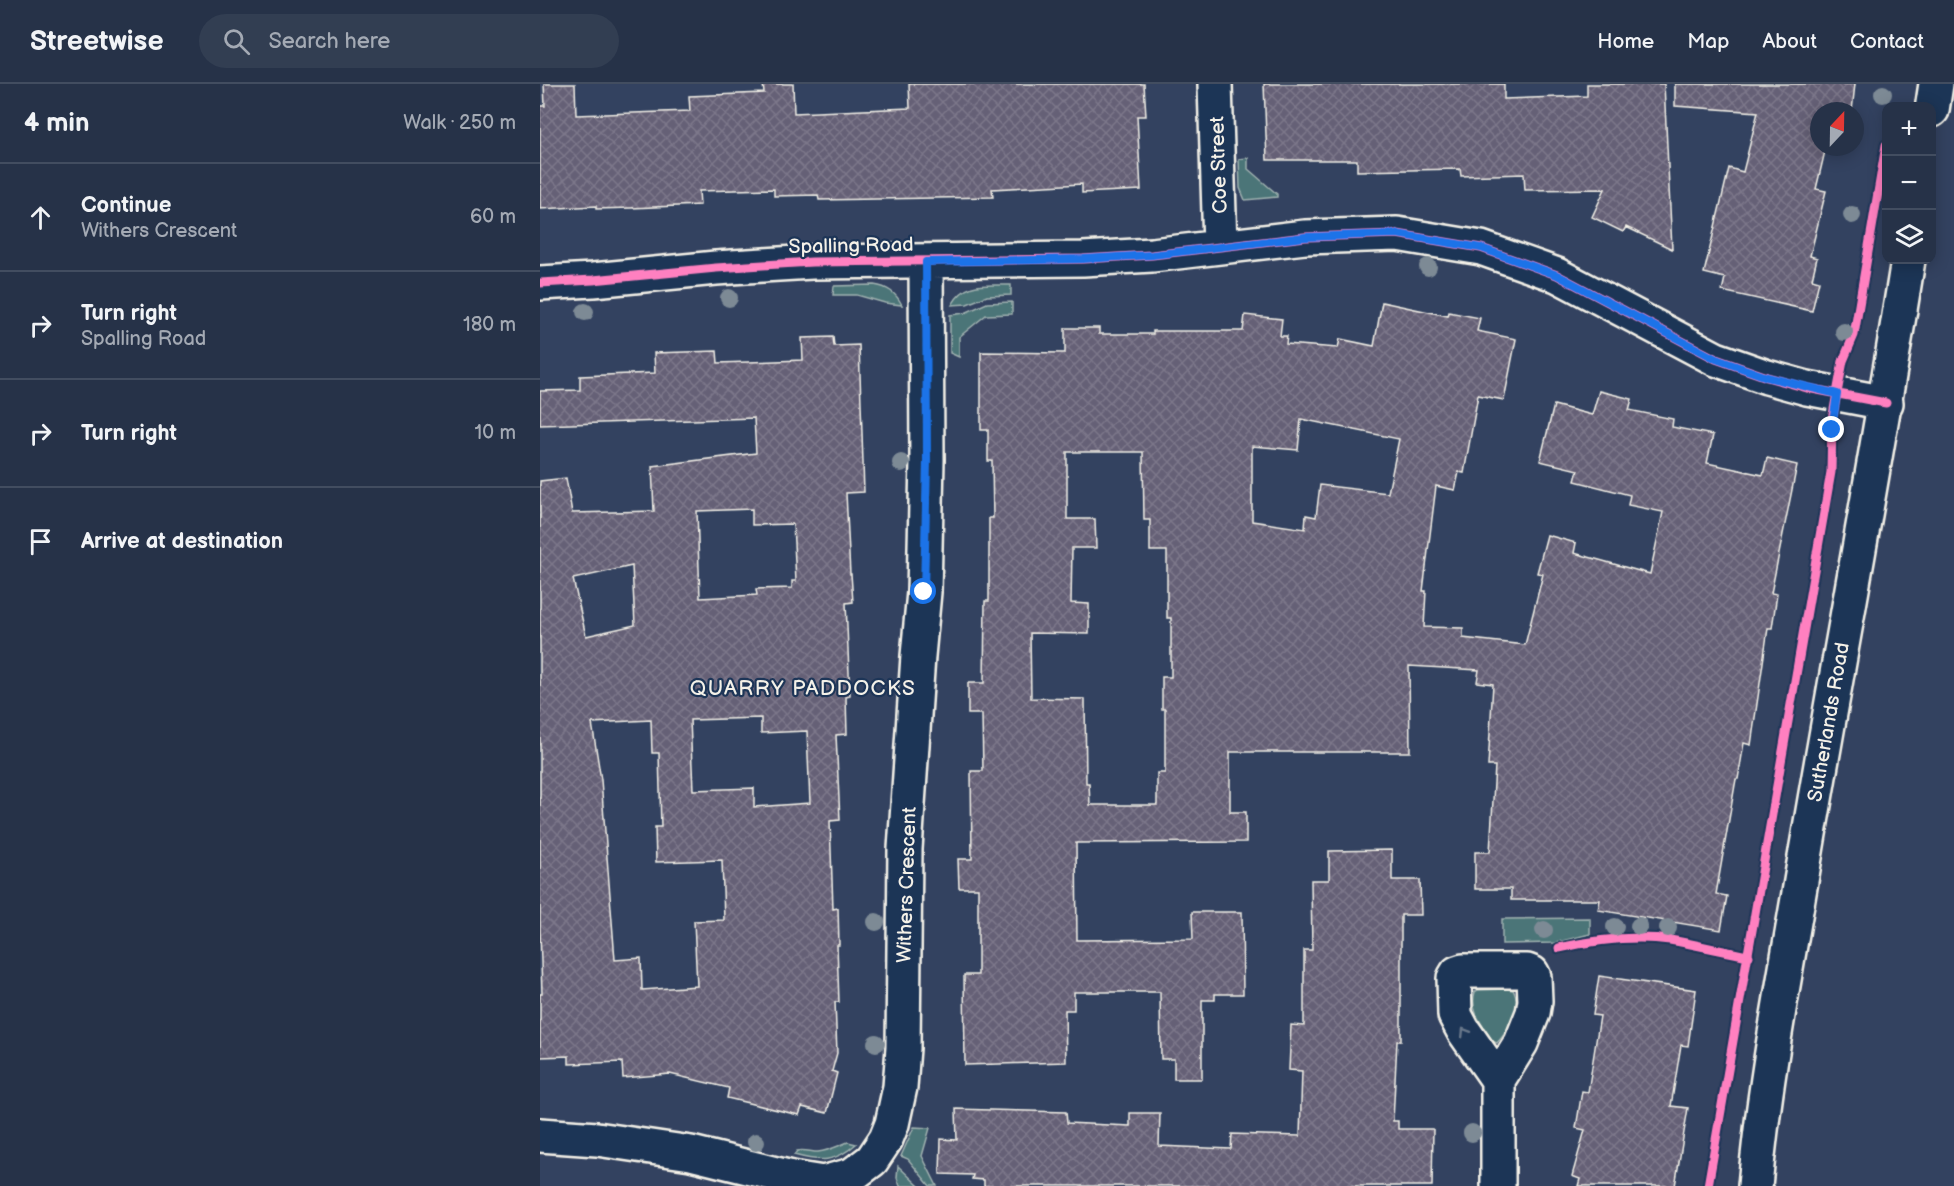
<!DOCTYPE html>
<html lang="en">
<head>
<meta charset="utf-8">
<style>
  body { margin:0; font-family:"Balsamiq Sans",sans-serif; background:#323e52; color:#f1f3f6 }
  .controls { position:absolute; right:18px; top:18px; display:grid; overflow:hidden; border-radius:12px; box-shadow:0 3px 15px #0003 }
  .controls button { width:54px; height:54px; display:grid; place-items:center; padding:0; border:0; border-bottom:2px solid #424d60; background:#263248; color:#f1f3f6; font:30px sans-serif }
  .compass { position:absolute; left:1270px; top:18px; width:54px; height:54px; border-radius:50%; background:#263248; box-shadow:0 3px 15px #0003; rotate:22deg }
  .stop { position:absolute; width:18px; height:18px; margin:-14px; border:4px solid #1a73e8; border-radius:50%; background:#fff }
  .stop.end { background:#1a73e8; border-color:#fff; box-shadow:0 2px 6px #0008 }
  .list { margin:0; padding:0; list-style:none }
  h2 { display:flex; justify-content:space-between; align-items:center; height:78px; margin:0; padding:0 24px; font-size:26px }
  h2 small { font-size:20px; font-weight:400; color:#a4aab4 }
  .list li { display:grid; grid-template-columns:39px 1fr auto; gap:18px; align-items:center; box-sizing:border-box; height:108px; padding:0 24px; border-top:2px solid #424d60 }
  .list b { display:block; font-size:22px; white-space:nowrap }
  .list p { margin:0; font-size:20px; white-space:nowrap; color:#a4aab4 }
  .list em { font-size:20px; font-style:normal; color:#a4aab4 }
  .icon { flex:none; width:33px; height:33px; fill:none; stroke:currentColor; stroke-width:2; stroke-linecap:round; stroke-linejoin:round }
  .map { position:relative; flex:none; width:1414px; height:1102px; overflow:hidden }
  header { display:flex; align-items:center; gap:36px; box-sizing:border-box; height:84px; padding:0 30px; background:#263248; border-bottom:2px solid #424d60 }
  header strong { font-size:28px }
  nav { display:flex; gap:33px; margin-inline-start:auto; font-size:21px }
  .search { width:420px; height:54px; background:#323e52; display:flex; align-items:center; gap:15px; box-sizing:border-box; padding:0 21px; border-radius:33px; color:#a4aab4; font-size:22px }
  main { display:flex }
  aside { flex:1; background:#263248 }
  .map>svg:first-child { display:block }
  .garden { fill:#4c7478; stroke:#a0b2b0; stroke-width:1.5 }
  .building { fill:url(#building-cross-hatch); stroke:#f4f1e8; stroke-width:1.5; fill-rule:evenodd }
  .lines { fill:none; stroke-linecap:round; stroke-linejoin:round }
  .street-casing { stroke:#f4f1e8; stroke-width:38 }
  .street { stroke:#1d3557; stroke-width:33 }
  .cycleway-casing { stroke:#1d3557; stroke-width:13 }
  .cycleway { stroke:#ff80c0; stroke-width:9 }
  .tree { fill:#7d8a95 }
  .oneway { stroke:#68778a }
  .route { stroke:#1a73e8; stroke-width:8 }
  .labels { text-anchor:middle; stroke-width:4.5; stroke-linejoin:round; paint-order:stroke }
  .street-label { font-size:20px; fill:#f4f1e8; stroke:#1d3557 }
  .neighbourhood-label { font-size:21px; letter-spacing:1.5px; fill:#f4f1e8; stroke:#1d3557 }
</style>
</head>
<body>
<header>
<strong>Streetwise</strong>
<div class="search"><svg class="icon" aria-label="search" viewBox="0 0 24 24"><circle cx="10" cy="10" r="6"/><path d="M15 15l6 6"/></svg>Search here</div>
<nav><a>Home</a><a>Map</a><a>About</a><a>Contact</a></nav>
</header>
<main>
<aside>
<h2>4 min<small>Walk · 250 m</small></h2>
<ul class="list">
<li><svg class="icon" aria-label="ahead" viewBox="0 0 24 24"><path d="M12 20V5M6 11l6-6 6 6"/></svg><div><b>Continue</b><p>Withers Crescent</p></div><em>60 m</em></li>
<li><svg class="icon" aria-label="right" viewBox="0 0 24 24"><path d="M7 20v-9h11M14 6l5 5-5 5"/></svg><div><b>Turn right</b><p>Spalling Road</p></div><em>180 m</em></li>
<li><svg class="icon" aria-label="right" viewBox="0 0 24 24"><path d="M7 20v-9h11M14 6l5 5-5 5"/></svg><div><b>Turn right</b></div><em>10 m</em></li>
<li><svg class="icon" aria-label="arrive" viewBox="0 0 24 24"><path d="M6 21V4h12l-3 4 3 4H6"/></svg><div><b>Arrive at destination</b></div></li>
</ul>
</aside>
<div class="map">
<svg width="1414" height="1102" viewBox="0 0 1414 1102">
  <defs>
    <pattern id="building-cross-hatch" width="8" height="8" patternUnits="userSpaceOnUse" patternTransform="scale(1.5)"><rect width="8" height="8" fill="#656076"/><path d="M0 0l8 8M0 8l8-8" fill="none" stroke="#7c778a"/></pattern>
  </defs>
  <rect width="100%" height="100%" fill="#334260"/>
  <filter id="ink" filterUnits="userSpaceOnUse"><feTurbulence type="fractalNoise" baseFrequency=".0167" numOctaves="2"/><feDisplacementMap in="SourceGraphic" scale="12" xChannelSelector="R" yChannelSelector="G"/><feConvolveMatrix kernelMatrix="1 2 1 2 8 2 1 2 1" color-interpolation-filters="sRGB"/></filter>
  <g filter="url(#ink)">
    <path class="garden" d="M708,74V85L737,110V113L705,116L700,104L699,75Z
      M334,201C348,203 356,209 362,221L345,219L317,211H293L294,202Z
      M471,201V211L447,212L427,220L412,221C426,196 445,202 471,201Z
      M472,218V230L446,231L419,253V273L410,269V231L425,229L447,219Z
      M1050,834V850L1014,859L962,860V835Z
      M966,905L973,906C983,922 968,947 957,959L952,957C943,941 929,927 935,908L938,906Z
      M374,1043L390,1044L382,1072L397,1102H390L368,1075L361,1072Z
      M308,1058L316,1060C295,1079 280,1078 254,1071L257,1067C264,1065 271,1068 278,1068C288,1067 298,1062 308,1058Z
      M358,1082L379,1102H360L357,1094Z"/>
    <path class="building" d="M4,0H35L36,31L150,27L149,12L224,9L223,0H253L254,29L370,24L369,0H604L606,32H597L601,106L542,109V100L452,105L453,113L279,116L278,111L234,112V105L159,107L160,121L91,124L56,125V122L0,125V22H5Z
      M724,0H964V15L1047,12V0H1124L1132,165L1086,143L1083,148L1052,133L1065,105L985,106L984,90L921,92L920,85L817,87V76H727Z
      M1135,0H1315L1312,27H1279V63H1286L1276,105L1286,107L1270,172L1277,174L1272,195L1279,197L1272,227L1182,207L1185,194L1164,189L1189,84L1203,88L1218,28L1135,22Z
      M842,218L908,232L909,228L940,234L937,247L976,255L964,316L938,311L924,389L919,388L915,406L896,402L883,507H886L884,543L923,544V554L985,561L1003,490L997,489L1007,451L1036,459L1034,469L1110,490L1123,428L1088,421L1090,411L1035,397L1038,386L1000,377L1014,321L1052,331L1059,307L1092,315L1089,326L1133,335L1132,343L1173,351L1167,379L1223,391L1227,374L1257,381L1231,509L1237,510L1232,544H1228L1211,661L1204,659L1198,695H1196L1176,810L1187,812L1181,846L1058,826L1060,816H971V805H935V768H950L955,682H948L953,600L937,598L939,586L869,582L870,668H690V728H706V758L536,759L537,856L653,855L652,828H702L703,910H675V916H662V995H634V975H621L620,908H534V926H525L526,978L425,981L424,891H438V804H419L418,775H432L431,687H443L442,630H428V599H444L445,517H449V434H453L452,377H448V346H441V268L525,269V244H559V250H613V247H703L705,231L742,235L740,252H747L746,260L798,264L800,255L834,262ZM761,335L859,355L848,409L780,401L776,433L766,431L765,445L712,437V362L758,366ZM527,368H603L604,436H610V467H627V534H631V593H622V625H625V689H617V721H550L549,699H546L545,615L491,614L490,549L549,550V520L531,519L532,464H556L555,435H527Z
      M293,253L294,262L319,261L324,408L306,409L310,490H311L313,518L306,519L310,612L306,613L307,650L296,651L300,736L290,737L293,825L298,824L299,861H297L299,918H295L297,969L292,987L297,989L287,1029L262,1023L259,1031L187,1014L189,1004L130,990L83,994L82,978L29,980V972L0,973V910H2L0,845V397L26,394L32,429L114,427L112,382L216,369L214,334L0,341V307L40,306V292L115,289L114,269L177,267L178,279L263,276L262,254ZM212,425V441L253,440L256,497H252V504L216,505L217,511L160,514L157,427ZM92,482L95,541L46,552L33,495ZM221,634V649L267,647L270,719L214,723V704L153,706L150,636ZM111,636L112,669H119L121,743H115L116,778L182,776L184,836L154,837L157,902L102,906L101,874L75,876L61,696L52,639Z
      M852,766V796H880L881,831H861V957H857L853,1037H858V1045H893L892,1102H444V1096L432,1095L433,1091L400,1090L401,1055L417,1056L416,1025L526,1028L527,1039L590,1042V1029H620L619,1062L691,1065L692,1050L760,1052L762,987L749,986L751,941L764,942V866H772L771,796H789V767Z
      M1059,892L1156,906L1148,962L1141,961L1131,1022L1148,1024L1135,1102H1038L1040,1095L1032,1092L1045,1046L1036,1044L1042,1007L1048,1008L1060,932L1053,931Z"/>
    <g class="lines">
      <defs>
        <path id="street" d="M675,0L680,162
          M1392,26L1396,0
          M0,199L53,196L176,184L272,178L543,175L612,171L765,153L857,150L941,164L1017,191L1176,275L1227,293L1267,304L1346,319
          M0,1051L57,1055L151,1069L252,1094L283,1099L312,1091L332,1076L346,1055L352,1040L360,1003L363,964L365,765L378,572L384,508L387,376L386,178
          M958,1102V996L981,959L993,929L995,917L994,893L992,889L987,887H923L917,889L914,894L915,931L923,946L958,996
          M1215,1102C1224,1002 1243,903 1260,803C1295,594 1335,385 1368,176"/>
      </defs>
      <use href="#street" class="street-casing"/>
      <use href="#street" class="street"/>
      <defs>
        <path id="cycleway" d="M0,199L53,196L176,184L272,178L543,175L612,171L765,153L857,150L941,164L1017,191L1176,275L1227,293L1267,304L1346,319
          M1019,864C1055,856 1093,851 1130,856C1157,861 1183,867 1209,872
          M1168,1102L1291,388L1292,336L1303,277L1314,251L1346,61"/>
      </defs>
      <use href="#cycleway" class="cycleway-casing"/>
      <use href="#cycleway" class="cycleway"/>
    </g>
    <g class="tree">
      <circle cx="1343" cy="10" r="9"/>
      <circle cx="1312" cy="131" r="9"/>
      <circle cx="888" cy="183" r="9"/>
      <circle cx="189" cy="214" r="9"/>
      <circle cx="45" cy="228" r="9"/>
      <circle cx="1304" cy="248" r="9"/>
      <circle cx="361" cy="379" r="9"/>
      <circle cx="336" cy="838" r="9"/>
      <circle cx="1099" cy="842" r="9"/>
      <circle cx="1075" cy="843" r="9"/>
      <circle cx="1128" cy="844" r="9"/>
      <circle cx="1004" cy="846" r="9"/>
      <circle cx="336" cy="959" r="9"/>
      <circle cx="932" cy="1049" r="9"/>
      <circle cx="216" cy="1058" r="9"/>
    </g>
    <defs><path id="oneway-chevron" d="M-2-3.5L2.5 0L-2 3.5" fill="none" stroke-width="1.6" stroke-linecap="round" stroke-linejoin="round" transform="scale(1.5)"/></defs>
    <use class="oneway" href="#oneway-chevron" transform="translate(925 948) rotate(-122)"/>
  </g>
  <g class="lines" filter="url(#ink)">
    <path class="route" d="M384,508L387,376L386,178L543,175L612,171L765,153L857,150L941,164L1017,191L1176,275L1227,293L1297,310L1292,346"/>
  </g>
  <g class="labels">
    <g class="street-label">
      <text transform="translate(678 81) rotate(-92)" y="7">Coe Street</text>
      <text transform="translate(311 161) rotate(-1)" y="7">Spalling Road</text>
      <text transform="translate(1288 638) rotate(-80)" y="7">Sutherlands Road</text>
      <text transform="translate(366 801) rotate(-88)" y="7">Withers Crescent</text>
    </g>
    <g class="neighbourhood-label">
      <text x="263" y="611">QUARRY PADDOCKS</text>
    </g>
  </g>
</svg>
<div class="controls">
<button>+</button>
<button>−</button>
<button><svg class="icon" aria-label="layers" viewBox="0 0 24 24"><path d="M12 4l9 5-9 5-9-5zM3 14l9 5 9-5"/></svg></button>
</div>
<svg class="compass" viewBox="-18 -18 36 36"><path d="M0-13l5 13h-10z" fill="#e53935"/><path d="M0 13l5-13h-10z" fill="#a4aab4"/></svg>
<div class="stop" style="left:384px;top:508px"></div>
<div class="stop end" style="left:1292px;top:346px"></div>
</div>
</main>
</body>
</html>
